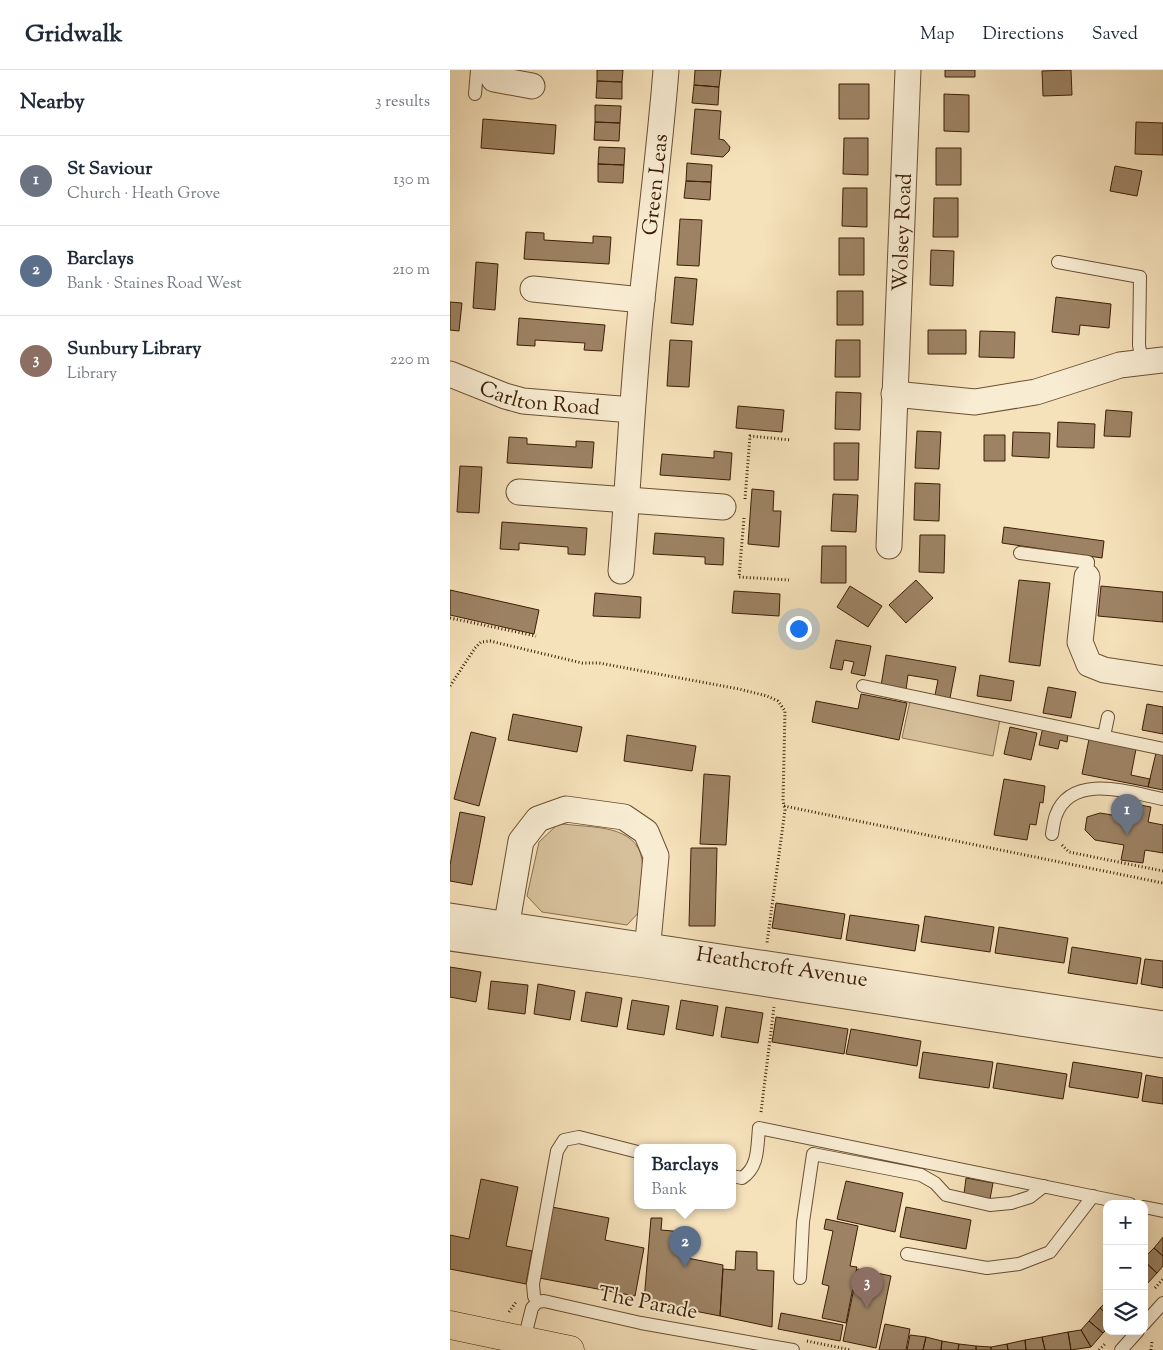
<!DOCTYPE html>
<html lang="en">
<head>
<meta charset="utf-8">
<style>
  body { margin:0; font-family:"Sorts Mill Goudy",serif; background:#f2f2f3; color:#1f2937 }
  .controls { position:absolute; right:15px; bottom:15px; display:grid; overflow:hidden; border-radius:10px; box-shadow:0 5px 20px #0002 }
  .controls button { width:45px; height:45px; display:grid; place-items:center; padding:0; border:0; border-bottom:1px solid #e0e1e3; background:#fff; color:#1f2937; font:25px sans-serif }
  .you { position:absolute; left:348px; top:558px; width:18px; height:18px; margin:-12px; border:4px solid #fff; border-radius:50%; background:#1a73e8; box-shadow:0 0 0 8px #1a73e833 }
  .badge { display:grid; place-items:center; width:32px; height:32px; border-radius:50%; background:#111827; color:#fff; font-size:16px; font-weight:700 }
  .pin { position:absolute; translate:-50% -41px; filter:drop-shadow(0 1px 2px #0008) }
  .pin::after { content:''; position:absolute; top:26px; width:18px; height:15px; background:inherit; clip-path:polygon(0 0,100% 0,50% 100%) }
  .popup { position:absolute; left:184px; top:1074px; width:102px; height:65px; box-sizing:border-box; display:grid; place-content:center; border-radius:10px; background:#fff; filter:drop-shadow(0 1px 4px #0005); font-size:16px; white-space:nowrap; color:#747a83 }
  .popup b { font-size:19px; color:#1f2937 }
  .popup::after { content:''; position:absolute; left:50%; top:100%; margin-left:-10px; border:10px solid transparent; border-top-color:#fff }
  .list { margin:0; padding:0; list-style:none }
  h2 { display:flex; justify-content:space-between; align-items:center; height:65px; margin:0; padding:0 20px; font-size:21px }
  h2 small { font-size:16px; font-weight:400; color:#747a83 }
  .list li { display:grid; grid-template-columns:32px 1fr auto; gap:15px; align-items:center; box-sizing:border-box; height:90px; padding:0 20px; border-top:1px solid #e0e1e3 }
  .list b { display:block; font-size:19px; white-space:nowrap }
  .list p { margin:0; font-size:16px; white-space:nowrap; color:#747a83 }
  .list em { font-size:16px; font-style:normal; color:#747a83 }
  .icon { flex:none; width:28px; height:28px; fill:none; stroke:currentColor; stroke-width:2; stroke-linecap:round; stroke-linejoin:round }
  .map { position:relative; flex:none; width:713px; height:1280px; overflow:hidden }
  header { display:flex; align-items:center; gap:30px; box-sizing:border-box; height:70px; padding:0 25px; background:#fff; border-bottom:1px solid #e0e1e3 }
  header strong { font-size:24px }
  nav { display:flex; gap:28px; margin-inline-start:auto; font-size:18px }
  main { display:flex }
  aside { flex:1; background:#fff }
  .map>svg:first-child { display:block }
  .green { fill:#d6c09b; stroke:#8a6f50 }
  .building { fill:#9d8364; stroke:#3d1e06 }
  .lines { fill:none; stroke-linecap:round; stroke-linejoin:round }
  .service-casing { stroke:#6b4f33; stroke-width:14 }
  .minor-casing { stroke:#6b4f33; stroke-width:27 }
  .trunk-casing { stroke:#3d1e06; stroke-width:29 }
  .path { stroke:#3d1e06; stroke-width:3; stroke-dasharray:1 2.5; stroke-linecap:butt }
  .service { stroke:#f8ecd2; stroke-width:12 }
  .minor { stroke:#f8ecd2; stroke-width:25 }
  .trunk { stroke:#f5e1ba; stroke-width:28 }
  .labels { text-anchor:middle; stroke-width:4; stroke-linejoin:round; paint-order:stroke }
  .street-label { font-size:21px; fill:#3d1e06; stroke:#f8ecd2 }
</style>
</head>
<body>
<header>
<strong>Gridwalk</strong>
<nav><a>Map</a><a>Directions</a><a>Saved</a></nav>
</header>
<main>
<aside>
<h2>Nearby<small>3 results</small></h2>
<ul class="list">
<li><span class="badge" style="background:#6b7280">1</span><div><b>St Saviour</b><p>Church · Heath Grove</p></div><em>130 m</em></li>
<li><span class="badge" style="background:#5c6f8a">2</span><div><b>Barclays</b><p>Bank · Staines Road West</p></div><em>210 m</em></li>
<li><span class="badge" style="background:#8d6e63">3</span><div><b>Sunbury Library</b><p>Library</p></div><em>220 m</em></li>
</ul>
</aside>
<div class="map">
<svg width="713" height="1280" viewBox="0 0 713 1280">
  <rect width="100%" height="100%" fill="#f5e1ba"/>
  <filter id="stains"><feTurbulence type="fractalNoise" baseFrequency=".004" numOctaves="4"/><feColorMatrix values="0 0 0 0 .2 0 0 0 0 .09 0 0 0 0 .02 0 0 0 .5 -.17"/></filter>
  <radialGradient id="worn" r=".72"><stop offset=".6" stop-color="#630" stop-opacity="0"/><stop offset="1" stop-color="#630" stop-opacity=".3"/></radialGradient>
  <path class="green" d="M460,631L550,649L543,686L452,668Z
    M114,754C141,758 187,754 192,790C194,805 191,825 190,841L177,855L92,842L77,826L89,772L107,755Z"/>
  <path class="building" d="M147,0H173L172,12L147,11Z
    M245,0H271L269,17L244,15Z
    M495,0H525V7H495Z
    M621,0L622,25L593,26L592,1Z
    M147,11L172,12V29L146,28Z
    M389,14H419V49H389Z
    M244,15L269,17L268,35L242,33Z
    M494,24L519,25V62L494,61Z
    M145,35L171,36L170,53L145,52Z
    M245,39L271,41L269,69L274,70L280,77L279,81L273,87L241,84Z
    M33,49L106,55L104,84L31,78Z
    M145,52L170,53L169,71L144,70Z
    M686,52L713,53V85L685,84Z
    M394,68H418V105L393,104Z
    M149,77L175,78L174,95L148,94Z
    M486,78H511V115H486Z
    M237,93L262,95L261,112L236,111Z
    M148,94L174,95L173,113L148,112Z
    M665,96L692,101L687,126L660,121Z
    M236,111L261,112L260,130L234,128Z
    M393,118H417V157L392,156Z
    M484,128H508V167H483Z
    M230,149L252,150L249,196L227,195Z
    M76,162L94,163V170L143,173V166L161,167L159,194L74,189Z
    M389,168H414V205H389Z
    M481,180L504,181L503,216L480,215Z
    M26,192L48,194L45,240L23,238Z
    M225,207L247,209L243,255L221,253Z
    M387,221H413V255H387Z
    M606,227L661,234L659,258L630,255L629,265L602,262Z
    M0,232L12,233L9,261L0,260Z
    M69,248L155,255L152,281L134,280L135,273L85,270V276L67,275Z
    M478,260H516V284H478Z
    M530,261L565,262L564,288L529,287Z
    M220,270L242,271L239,317L217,316Z
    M386,270H410V307H385Z
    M386,322L411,323L410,360L385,359Z
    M288,336L334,340L332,362L286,358Z
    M656,340L682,342L680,367L654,366Z
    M608,352L645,354L644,378L607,377Z
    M467,361L491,362L489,399L465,398Z
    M563,362L600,363L599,388L562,386Z
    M534,365H555V391H534Z
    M59,367L77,368V374L126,377V371L144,372L142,398L57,393Z
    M384,373H409L408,410H384Z
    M264,381L282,383L280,410L210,405L212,384L264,388Z
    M10,396L32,397L29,443L7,442Z
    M465,413L490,414L489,451L464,450Z
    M302,419L324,421L323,441H331L329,477L298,474Z
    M383,424L408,425L406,462L381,461Z
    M52,452L137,458L135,485L118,484V477L69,473V480L50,479Z
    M554,457L654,471L652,488L552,473Z
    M205,463L274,468L273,495L255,494V487L203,484Z
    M470,465H495L494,503L469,502Z
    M372,476H396V513H371Z
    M466,510L483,528L456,553L439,535Z
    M569,510L600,513L590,596L559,592Z
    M400,516L432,536L418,557L387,537Z
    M651,516L713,522V552L648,546Z
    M0,520L89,540L84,564L0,545Z
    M284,521L330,524L329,546L282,543Z
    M145,523L191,527L190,548L143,546Z
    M386,570L421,576L415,606L401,603L404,592L394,590L392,600L380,598Z
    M436,585L506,597L500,628L485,625L488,610L458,605L456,620L431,616Z
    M530,605L564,611L561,631L527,626Z
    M598,617L626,622L621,648L593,643Z
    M411,624L457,633L449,670L362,652L366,631L408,639Z
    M697,634L713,637V664L692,660Z
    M63,644L132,657L127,682L58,670Z
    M560,657L587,663L581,690L554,684Z
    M593,657L618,663L617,672L610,670L608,679L589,675Z
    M21,662L46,668L29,736L4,729Z
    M177,665L246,676L242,701L174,691Z
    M639,669L686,679L681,705L700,709L698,717L632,704Z
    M706,683L713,685V720L698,717Z
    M254,704L280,706L276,775L250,774Z
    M554,709L595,716L593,733L590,732L586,755L580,754L577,770L544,765Z
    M684,734L701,737L698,752L713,755V783L695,780L693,793L671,790L674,775L645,770L635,760L637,747L650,743L681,748Z
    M10,742L35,747L22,815L0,811V795Z
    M241,778H267L265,856H239Z
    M326,833L395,844L391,869L322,858Z
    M400,845L469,855L465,881L396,870Z
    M475,846L544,857L540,882L471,872Z
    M549,857L618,868L614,893L545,883Z
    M622,877L691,888L687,914L618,903Z
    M695,889L713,891V918L691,914Z
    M0,897L31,902L26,932L0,927Z
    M41,911L78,915L75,944L38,939Z
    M88,914L125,921L120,950L84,944Z
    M136,922L172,928L167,957L131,951Z
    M182,930L219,936L214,965L177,959Z
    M231,930L268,936L263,966L226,959Z
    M276,937L313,943L308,973L271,967Z
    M326,947L398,959L394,984L322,972Z
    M401,959L471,971L467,996L396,984Z
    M473,982L543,992L539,1018L469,1008Z
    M623,992L692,1003L688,1028L619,1017Z
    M547,993L617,1004L613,1029L543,1018Z
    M696,1005L713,1008V1034L692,1031Z
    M516,1108L543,1113L540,1129L514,1124Z
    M31,1109L68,1117L56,1176L82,1181L76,1214L0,1199V1165L19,1169Z
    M396,1111L453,1123L445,1162L387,1149Z
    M102,1137L159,1148L155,1170L194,1178L185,1226L89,1208Z
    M456,1137L521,1150L516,1179L450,1167Z
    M201,1148H212L211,1160L234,1162L232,1187L273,1195L270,1246L194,1231Z
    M376,1149L408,1156L400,1196L407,1197L396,1253L372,1248L379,1216L372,1214L383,1161L374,1159Z
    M713,1167V1186L704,1178Z
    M704,1178L713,1186V1196L707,1203L694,1191V1188Z
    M286,1181L307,1182V1200L324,1201L322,1257L270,1246L273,1199L285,1200Z
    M694,1191L707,1203L696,1215L694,1213Z
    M408,1199L441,1206L426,1278L393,1271Z
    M657,1231V1245L650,1238Z
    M650,1238L657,1245V1259L653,1263L639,1251Z
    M331,1243L393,1255L390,1271L328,1259Z
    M639,1251L653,1263L641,1277L631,1260Z
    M435,1254L460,1259L456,1280H429Z
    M631,1260L641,1277L621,1280L618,1262Z
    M618,1262L621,1280H595L592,1267Z
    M460,1265L476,1267L473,1280H457Z
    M476,1267L492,1271L491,1280H473Z
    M592,1267L595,1280H576L575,1270Z
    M575,1270L576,1280H558L557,1274Z
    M492,1271L509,1274L508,1280H491Z
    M509,1274L526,1276V1280H508Z
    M557,1274L558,1280H541V1277Z
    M526,1276L541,1277V1280H526Z"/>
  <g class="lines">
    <defs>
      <path id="service" d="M25,24L27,0
        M608,192L690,207L689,275L692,292
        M570,483L638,492L637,507
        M413,616L713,679
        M654,666L658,647
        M602,764C603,758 604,750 606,745C622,702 681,723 713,729
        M282,1106L292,1108C309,1097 307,1077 309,1058L680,1134
        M694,1137L713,1141
        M457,1184L537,1198L569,1194L600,1182L643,1126
        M350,1208L353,1152L363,1084L471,1105L485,1113L496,1125L540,1135L561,1133L580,1127L594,1116
        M87,1232L84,1226L83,1214L107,1081L114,1070L129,1067L188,1082
        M694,1254L713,1233
        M74,1270L82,1238L87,1232L94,1231L191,1253L343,1280
        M671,1280L688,1261"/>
      <g id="minor">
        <path d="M39,0L44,9L82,16"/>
        <path d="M83,219L192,230"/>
        <path id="s1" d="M0,304L55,326L73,331L182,340"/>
        <path d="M444,324L525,332L586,322L670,295L713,290"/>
        <path d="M69,422L273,437"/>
        <path id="s2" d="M439,476L458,0"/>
        <path id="s3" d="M171,501C179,411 182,320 192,229C200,153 210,77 216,0"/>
        <path d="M637,507L630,572L639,594L654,600L713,609"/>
        <path id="s4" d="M0,846L713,954"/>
        <path d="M0,868L195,895L713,975"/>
        <path d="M54,870L71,771L88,749L116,739L174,747L196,762L206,786L196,893"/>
      </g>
      <path id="trunk" d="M0,1255L120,1280"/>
    </defs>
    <use href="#service" class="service-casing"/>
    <use href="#minor" class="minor-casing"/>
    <use href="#trunk" class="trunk-casing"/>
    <path class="path" d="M295,429L300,366L341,370
      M294,448L289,507L339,510
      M0,548L86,566
      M0,616L25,578L31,572L40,571L132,593H149L289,619L317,626L328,631L335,641L333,731L335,740L317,873
      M334,736L713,813
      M612,775L619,782L713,801
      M311,1042L324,937
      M705,1218L713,1209
      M59,1242L66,1232
      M357,1271L401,1280
      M649,1280L656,1273
      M701,1280L702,1271"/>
    <use href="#service" class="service"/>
    <use href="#minor" class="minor"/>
    <use href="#trunk" class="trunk"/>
  </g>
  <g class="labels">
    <g class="street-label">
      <text dy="7" stroke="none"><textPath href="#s3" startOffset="388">Green Leas</textPath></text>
      <text dy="7" stroke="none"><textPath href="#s2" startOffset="314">Wolsey Road</textPath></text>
      <text dy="7" stroke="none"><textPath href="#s1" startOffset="94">Carlton Road</textPath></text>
      <text dy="7" stroke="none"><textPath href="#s4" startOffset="336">Heathcroft Avenue</textPath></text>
      <text transform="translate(198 1232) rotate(11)" y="7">The Parade</text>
    </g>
  </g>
  <rect width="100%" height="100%" filter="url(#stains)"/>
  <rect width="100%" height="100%" fill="url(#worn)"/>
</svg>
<div class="controls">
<button>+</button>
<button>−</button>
<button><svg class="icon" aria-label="layers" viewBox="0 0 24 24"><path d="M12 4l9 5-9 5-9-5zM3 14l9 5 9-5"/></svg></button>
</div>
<div class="you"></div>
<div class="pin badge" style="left:677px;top:765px;background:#6b7280">1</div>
<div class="pin badge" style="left:235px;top:1197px;background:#5c6f8a">2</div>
<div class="popup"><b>Barclays</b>Bank</div>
<div class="pin badge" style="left:417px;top:1238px;background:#8d6e63">3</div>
</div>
</main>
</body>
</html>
